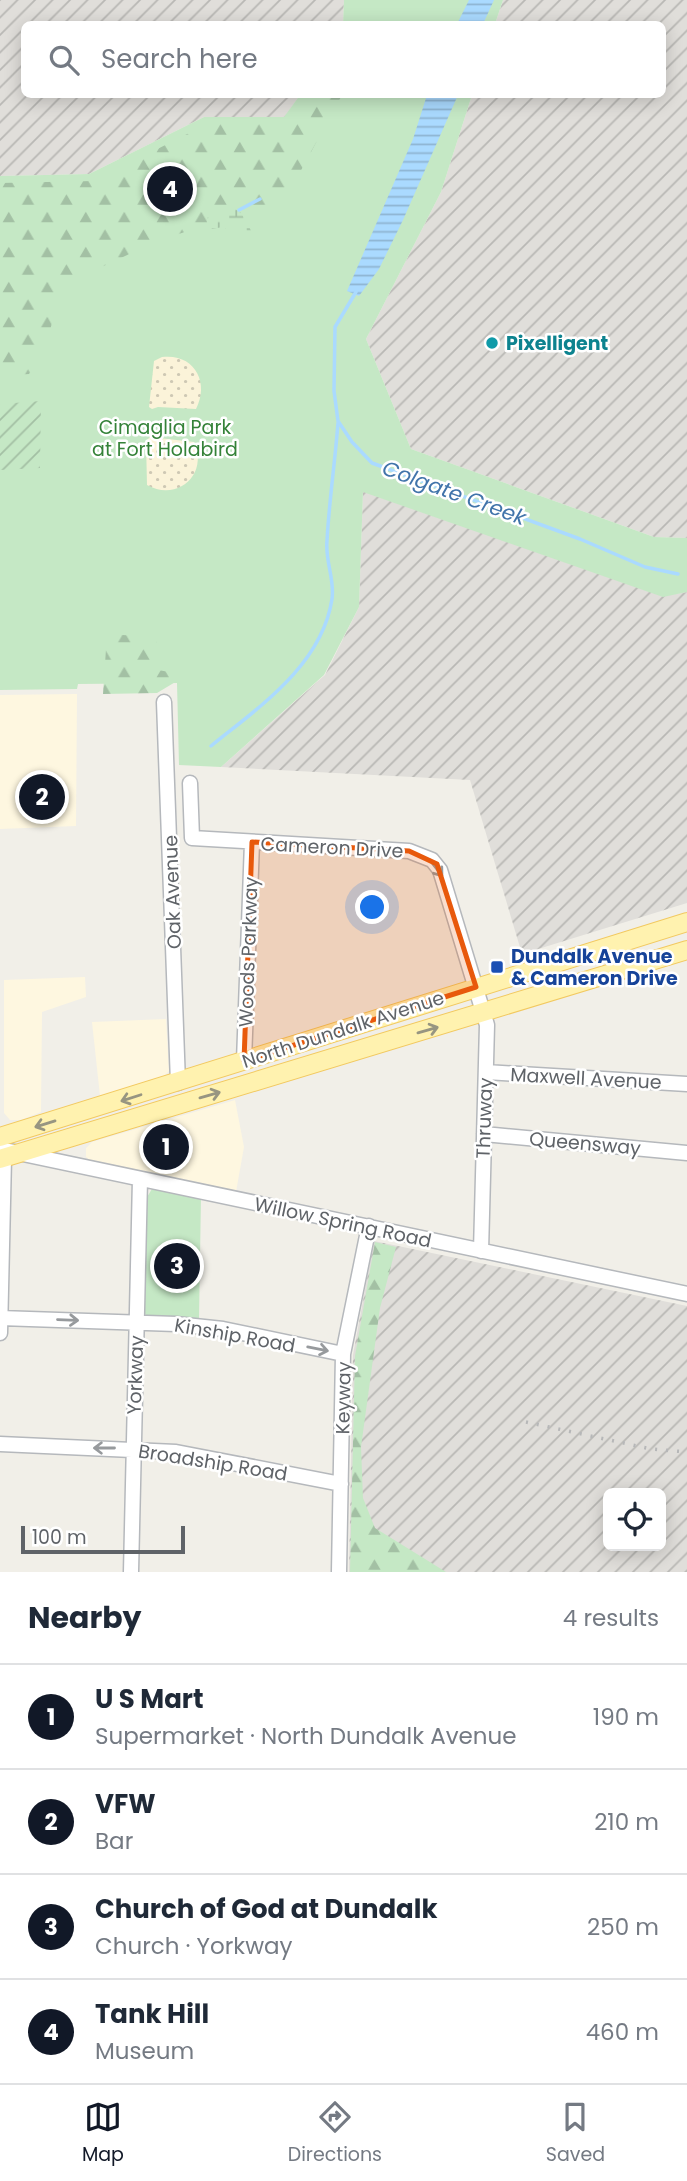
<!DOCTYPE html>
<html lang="en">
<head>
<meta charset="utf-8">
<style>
  body { margin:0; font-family:Poppins,sans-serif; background:#f6f6f7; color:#1f2937 }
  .controls { position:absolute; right:21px; bottom:21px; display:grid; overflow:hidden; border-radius:10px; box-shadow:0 4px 18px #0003 }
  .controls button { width:63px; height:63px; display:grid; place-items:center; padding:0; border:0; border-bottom:2px solid #e0e1e3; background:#fff; color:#1f2937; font:35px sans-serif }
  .scale { position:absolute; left:21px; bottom:18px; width:164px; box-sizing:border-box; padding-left:7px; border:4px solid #5f6368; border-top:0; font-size:19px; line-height:24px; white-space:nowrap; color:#5f6368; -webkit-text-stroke:5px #fff; paint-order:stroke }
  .you { position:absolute; left:373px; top:908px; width:24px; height:24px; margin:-18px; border:5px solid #fff; border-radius:50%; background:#1a73e8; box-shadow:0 0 0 10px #1a73e833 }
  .badge { display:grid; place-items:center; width:46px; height:46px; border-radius:50%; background:#111827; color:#fff; font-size:23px; font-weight:700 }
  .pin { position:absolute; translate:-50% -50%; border:4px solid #fff; box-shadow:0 2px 7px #0006 }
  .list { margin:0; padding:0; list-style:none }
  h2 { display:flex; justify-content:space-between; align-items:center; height:91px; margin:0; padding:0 28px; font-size:30px }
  h2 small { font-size:23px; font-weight:400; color:#747a83 }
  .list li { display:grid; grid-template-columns:46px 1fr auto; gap:21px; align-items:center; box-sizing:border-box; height:105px; padding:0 28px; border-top:2px solid #e0e1e3 }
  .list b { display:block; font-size:26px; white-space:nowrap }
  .list p { margin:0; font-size:23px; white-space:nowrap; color:#747a83 }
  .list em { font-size:23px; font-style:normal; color:#747a83 }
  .icon { flex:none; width:38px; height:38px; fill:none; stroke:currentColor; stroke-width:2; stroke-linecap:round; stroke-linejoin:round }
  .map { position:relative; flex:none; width:687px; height:1572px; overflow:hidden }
  .search { position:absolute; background:#fff; box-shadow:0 4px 18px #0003; left:21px; right:21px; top:21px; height:77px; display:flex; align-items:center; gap:18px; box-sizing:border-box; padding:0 24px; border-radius:10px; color:#747a83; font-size:26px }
  .sheet { height:511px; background:#fff }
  nav { display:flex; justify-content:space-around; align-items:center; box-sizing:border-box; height:98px; border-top:2px solid #e0e1e3; background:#fff; font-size:19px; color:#747a83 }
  nav a { display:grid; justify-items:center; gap:4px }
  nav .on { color:#111827 }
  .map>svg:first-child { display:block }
  .commercial { fill:#fef7e0 }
  .industrial { fill:url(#industrial-furrows); fill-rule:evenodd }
  .green { fill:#c5e8c5 }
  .forest { fill:url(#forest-firs) }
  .wetland { fill:url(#wetland-marsh) }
  .sand { fill:url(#sand-dots) }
  .garden { fill:url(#garden-furrows) }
  .water { fill:url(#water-rules) }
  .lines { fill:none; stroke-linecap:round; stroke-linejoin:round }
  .stream { stroke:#aadaff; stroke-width:3.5 }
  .minor-casing { stroke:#b5b8bc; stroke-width:17 }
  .major-casing { stroke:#f2c960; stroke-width:20 }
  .minor { stroke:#fff; stroke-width:14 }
  .major { stroke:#fff2af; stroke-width:18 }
  .rail { stroke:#b6b7b8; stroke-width:3.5; stroke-dasharray:2 9; stroke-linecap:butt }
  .oneway { stroke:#979a9d }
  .oneway2 { stroke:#979581 }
  .marked { fill:#e8590c; fill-opacity:0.2; stroke:#e8590c; stroke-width:5; stroke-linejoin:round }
  .culture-dot { fill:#0f9aa8; stroke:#fff; stroke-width:2.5 }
  .transit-dot { fill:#1a4fb4; stroke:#fff; stroke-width:2.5 }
  .labels { text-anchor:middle; stroke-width:5; stroke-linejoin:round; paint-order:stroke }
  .culture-label { font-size:19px; font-weight:bold; fill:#0d838f; stroke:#fff; text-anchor:start }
  .park-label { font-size:19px; fill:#348238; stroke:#fff }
  .street-label { font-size:19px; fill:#5f6368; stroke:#fff }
  .transit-label { font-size:19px; font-weight:bold; fill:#164399; stroke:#fff; text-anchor:start }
  .water-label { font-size:21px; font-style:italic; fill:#4174aa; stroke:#fff }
</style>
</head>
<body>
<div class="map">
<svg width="687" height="1572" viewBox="0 0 687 1572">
  <defs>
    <pattern id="industrial-furrows" width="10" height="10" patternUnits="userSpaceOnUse" patternTransform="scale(1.75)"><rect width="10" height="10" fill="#e0deda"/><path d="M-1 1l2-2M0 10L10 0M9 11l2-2" fill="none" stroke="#b9b8b5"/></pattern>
    <pattern id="forest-firs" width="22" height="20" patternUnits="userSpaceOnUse" patternTransform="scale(1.75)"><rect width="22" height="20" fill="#c5e8c5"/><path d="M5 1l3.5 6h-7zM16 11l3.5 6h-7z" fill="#a3c0a4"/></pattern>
    <pattern id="wetland-marsh" width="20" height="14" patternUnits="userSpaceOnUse" patternTransform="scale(1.75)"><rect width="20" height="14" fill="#c5e8c5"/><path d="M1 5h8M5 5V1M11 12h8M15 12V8" fill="none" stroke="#a3c0a4"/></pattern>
    <pattern id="sand-dots" width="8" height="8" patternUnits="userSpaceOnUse" patternTransform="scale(1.75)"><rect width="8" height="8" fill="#fbf3d9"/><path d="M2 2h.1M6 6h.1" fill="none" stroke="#cec8b4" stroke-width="1.8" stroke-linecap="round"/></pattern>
    <pattern id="garden-furrows" width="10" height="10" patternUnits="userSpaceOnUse" patternTransform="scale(1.75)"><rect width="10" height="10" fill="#c5e8c5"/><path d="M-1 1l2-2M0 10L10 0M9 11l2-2" fill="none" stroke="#a3c0a4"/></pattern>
    <pattern id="water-rules" width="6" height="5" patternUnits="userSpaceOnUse" patternTransform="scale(1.75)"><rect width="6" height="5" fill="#aadaff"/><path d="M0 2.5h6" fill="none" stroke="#8eb4d2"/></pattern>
  </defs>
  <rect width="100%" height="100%" fill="#f1efe8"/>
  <path class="commercial" d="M77,694L76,826L0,829V695Z
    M85,977L86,997L42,1012L41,1112L21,1120H10L4,1113V980Z
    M166,1019L169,1071L164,1076L100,1096L92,1022Z
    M235,1100L244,1147L236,1192L92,1162L86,1157V1148L92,1142Z"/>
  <path class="industrial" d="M0,0H344L343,24H24V94L300,95L284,118L204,117L89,174L0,176Z
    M503,0H687V538L654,537L411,449L366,339L441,192L472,95L662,94V24H495Z
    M363,491L663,596L687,592V903L522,954L470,780L221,767L325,675L359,607Z
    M374,1241L687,1306V1572H349L353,1355ZM608,1493H661V1546H608Z"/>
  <path class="green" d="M344,0H503L495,24H343Z
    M300,95H472L441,192L366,339L411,449L654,537L687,538V592L663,597L363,492L359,607L324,675L221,767L179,765L177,683L78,684L77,689L0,690V176L89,174L204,117H284Z
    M153,1187L201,1196L199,1320L151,1318L143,1313L146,1199Z"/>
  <path class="forest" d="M308,95H342L286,198L155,242L61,286L45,351L29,374L0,376V183L94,181L209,123L290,122Z
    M107,634L154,637L157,642L152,654V669L187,675L157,693L103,694Z
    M375,1242L396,1247L380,1308L361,1447L363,1498L375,1528L446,1572H350L355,1356Z"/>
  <path class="wetland" d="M229,206C240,209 247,220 251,231L246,238L223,227L211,229L207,224V218Z"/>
  <path class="sand" d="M162,357C194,353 210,382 196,409L158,407L152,409L149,407L154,361Z
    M150,437L194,442C209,475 177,502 147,485L146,441Z"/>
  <path class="garden" d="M41,401L40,468L0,470V404Z"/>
  <path class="water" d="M469,0H494L483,24H457Z
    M427,95H458L403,220L379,269L359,296L347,291L413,139Z"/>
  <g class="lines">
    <path class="stream" d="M239,210L260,199
      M356,292L335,327L334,391L338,421L352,442L372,463L580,539L645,567L678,574
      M211,746C259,707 322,665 332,599C335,579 325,562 327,541C329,502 335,462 338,423"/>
    <defs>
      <path id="minor" d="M164,702L178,1083
        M190,783L192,838L409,851L432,860L440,870L487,1025L481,1251
        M244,1061L252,842
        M486,1072L687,1084
        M484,1134L687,1153
        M0,1149L687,1294
        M0,1318L176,1324L223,1329L343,1354
        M0,1333L4,1158L2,1149
        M0,1444L176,1452L341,1484
        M131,1572L140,1179
        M339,1572L343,1354L369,1226"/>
      <path id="major" d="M0,1137L687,922
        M0,1159L687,950"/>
    </defs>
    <use href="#minor" class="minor-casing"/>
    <use href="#major" class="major-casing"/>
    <use href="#minor" class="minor"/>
    <use href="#major" class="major"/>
    <path class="rail" d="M526,1422L651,1449L687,1452"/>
  </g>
  <defs><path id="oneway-shaft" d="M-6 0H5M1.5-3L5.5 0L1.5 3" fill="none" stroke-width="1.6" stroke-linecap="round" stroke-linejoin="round" transform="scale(1.75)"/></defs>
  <g class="oneway">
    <use href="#oneway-shaft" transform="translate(436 868) rotate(52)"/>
    <use href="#oneway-shaft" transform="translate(68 1320) rotate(2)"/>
    <use href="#oneway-shaft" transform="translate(318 1349) rotate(11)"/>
    <use href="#oneway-shaft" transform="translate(104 1448) rotate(-180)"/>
  </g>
  <g class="oneway2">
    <use href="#oneway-shaft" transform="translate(428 1030) rotate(-16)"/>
    <use href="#oneway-shaft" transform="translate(210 1095) rotate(-16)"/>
    <use href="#oneway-shaft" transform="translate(131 1098) rotate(162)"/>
    <use href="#oneway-shaft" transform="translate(45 1124) rotate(163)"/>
  </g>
  <path class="marked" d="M252,842L409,851L437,864L476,987L244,1061Z"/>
  <circle class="culture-dot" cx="492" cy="343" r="7"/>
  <rect class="transit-dot" x="490" y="960" width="14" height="14" rx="3.5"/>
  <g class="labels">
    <g class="culture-label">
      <text x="506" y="350">Pixelligent</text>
    </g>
    <g class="park-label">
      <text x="165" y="434">Cimaglia Park<tspan x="165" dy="22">at Fort Holabird</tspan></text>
    </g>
    <g class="street-label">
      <text transform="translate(332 847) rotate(3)" y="7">Cameron Drive</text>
      <text transform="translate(172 892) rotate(-92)" y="7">Oak Avenue</text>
      <text transform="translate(248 952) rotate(-88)" y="7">Woods Parkway</text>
      <text transform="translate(343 1029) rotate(-18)" y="7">North Dundalk Avenue</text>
      <text transform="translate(586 1078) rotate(3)" y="7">Maxwell Avenue</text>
      <text transform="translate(484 1118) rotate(-88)" y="7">Thruway</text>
      <text transform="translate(585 1143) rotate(5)" y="7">Queensway</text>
      <text transform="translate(343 1222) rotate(12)" y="7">Willow Spring Road</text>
      <text transform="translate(235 1335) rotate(10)" y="7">Kinship Road</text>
      <text transform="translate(135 1375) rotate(-88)" y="7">Yorkway</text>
      <text transform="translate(343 1398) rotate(-89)" y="7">Keyway</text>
      <text transform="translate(213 1462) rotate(9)" y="7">Broadship Road</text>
    </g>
    <g class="transit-label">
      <text x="511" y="963">Dundalk Avenue<tspan x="511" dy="22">&amp; Cameron Drive</tspan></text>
    </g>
    <g class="water-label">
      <text transform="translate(454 493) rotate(20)" y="7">Colgate Creek</text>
    </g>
  </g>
</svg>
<div class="controls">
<button><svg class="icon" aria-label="locate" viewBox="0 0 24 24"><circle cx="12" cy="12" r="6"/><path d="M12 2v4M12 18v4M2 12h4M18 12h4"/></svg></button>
</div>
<div class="scale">100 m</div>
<div class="you"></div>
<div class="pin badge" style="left:166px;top:1147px">1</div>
<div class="pin badge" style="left:42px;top:797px">2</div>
<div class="pin badge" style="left:177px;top:1266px">3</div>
<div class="pin badge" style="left:170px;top:189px">4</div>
<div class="search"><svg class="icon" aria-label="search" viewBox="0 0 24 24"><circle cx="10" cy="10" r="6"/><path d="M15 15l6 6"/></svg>Search here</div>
</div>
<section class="sheet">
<h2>Nearby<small>4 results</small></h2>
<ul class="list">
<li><span class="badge">1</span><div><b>U S Mart</b><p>Supermarket · North Dundalk Avenue</p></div><em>190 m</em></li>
<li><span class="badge">2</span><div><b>VFW</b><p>Bar</p></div><em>210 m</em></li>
<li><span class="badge">3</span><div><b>Church of God at Dundalk</b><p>Church · Yorkway</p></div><em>250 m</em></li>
<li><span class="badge">4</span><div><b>Tank Hill</b><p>Museum</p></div><em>460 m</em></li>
</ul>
</section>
<nav>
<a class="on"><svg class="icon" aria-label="map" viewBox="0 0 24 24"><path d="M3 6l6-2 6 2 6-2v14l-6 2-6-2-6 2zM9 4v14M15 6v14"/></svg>Map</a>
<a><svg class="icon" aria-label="directions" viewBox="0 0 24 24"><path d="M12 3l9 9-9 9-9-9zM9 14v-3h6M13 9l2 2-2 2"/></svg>Directions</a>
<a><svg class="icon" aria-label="saved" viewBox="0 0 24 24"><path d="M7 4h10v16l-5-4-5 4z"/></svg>Saved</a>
</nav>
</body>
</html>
